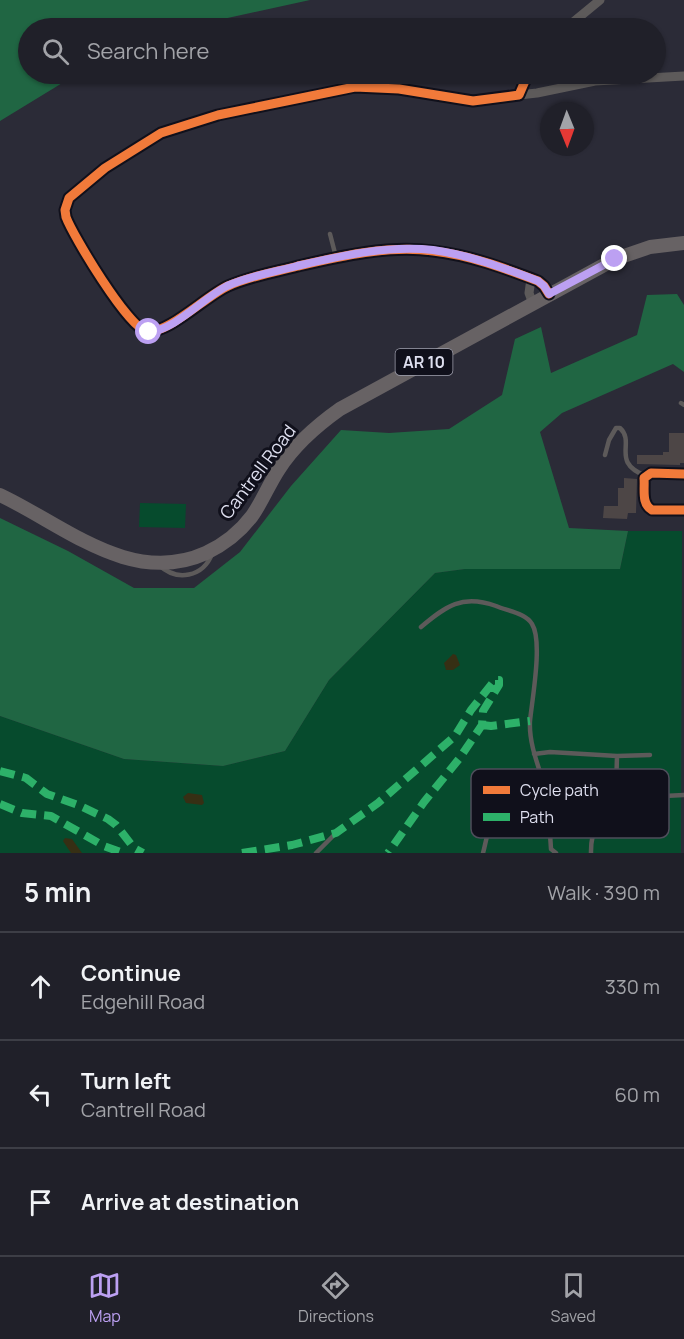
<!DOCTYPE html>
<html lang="en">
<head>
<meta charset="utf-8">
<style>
  body { margin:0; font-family:Manrope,sans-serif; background:#282831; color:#f1f3f6 }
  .compass { position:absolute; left:540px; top:102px; width:54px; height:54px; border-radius:50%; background:#202029; box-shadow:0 2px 4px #0004; rotate:179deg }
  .stop { position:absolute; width:18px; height:18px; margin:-14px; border:4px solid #bca0f2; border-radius:50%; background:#fff }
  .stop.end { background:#bca0f2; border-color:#fff; box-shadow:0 2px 6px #0008 }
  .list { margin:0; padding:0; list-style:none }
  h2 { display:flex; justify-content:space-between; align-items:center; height:78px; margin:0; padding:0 24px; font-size:26px }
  h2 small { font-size:20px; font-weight:400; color:#a2a3a8 }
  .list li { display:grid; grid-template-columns:39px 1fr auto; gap:18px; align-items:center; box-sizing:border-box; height:108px; padding:0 24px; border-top:2px solid #3d3e46 }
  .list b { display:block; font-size:22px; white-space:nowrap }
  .list p { margin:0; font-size:20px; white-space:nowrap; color:#a2a3a8 }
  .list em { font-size:20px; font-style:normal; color:#a2a3a8 }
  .icon { flex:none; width:33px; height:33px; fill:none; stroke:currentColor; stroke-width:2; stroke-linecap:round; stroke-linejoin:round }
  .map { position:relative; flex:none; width:684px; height:853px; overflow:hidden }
  .search { position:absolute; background:#202029; box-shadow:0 2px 4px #0004; left:18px; right:18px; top:18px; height:66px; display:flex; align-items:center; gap:15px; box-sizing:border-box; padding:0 21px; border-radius:33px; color:#a2a3a8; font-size:22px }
  .sheet { height:402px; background:#202029 }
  nav { display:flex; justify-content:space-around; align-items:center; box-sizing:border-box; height:84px; border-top:2px solid #3d3e46; background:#202029; font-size:16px; color:#a2a3a8 }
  nav a { display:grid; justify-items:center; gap:3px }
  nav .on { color:#bca0f2 }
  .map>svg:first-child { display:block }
  .green { fill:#064b2d }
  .forest { fill:#206643 }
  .sand { fill:#362f14 }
  .building { fill:#4d4646 }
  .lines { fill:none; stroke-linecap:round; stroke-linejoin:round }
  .lane { stroke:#5d5a5a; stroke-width:4.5 }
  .street { stroke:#5d5a5a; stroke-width:9 }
  .primary { stroke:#676264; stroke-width:14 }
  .quiet { stroke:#2db169; stroke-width:8; stroke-dasharray:15 8; stroke-linecap:butt }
  .cycleway-casing { stroke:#10101b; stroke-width:13 }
  .cycleway { stroke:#f17a3a; stroke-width:9 }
  .route { stroke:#bca0f2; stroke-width:8 }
  .labels { text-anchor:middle; stroke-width:6; stroke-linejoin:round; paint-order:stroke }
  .shield { fill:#10101b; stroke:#a0a1af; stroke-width:1.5 }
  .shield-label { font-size:16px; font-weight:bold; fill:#dedfef }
  .street-label { font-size:18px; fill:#dedfef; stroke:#10101b }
  .key { fill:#10101b; stroke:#4e4e5b; stroke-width:1.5 }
  .key-label { font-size:16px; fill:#dedfef }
</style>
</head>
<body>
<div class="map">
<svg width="684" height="853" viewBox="0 0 684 853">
  <rect width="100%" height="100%" fill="#2b2b37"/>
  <path class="green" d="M140,503L186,504L185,528L139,527Z
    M628,531H682L681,853H0V716L124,759L223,766L285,751L329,680L435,573L465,569H620Z"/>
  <path class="forest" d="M0,0H310L182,28H28V74H77L0,121Z
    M677,294L684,305V372L673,364L562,413L540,432L569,528L628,531L620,569H465L435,573L329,680L285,751L223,766L124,759L0,716V518L68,551L134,588H194L240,552L291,486L341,430L389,433L449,429L502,395L515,339L541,327L551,373L637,335L647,295Z"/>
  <path class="sand" d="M453,654L456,655L460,665L453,670H446L444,663Z
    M188,793L202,795L204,803L202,805L186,803L183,797Z
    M65,838L72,839L82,853H71L63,841Z"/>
  <path class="building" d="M669,433H684V463H680V465L637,464V455H663V452H669Z
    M624,478L637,479L636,513H628L627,519L603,518L604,506H618V488H624Z"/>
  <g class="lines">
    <path class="lane" d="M330,234L336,257
      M681,403L684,405
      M605,455L609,440L616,428H620C636,443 610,462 646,476
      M159,565C177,582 203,577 212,554
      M421,627C446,606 462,594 496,606C507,611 526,613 532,624C543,641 532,700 530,721C529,739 535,757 541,775
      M534,754L550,752L617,756L650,755
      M537,777L548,804L551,849L556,853
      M616,791L617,756
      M316,853L336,833
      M483,853C486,842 487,832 492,821C520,760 582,761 628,801
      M591,853C590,797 641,797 684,795"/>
    <path class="street" d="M566,28L600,0
      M528,74L519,95L473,101L399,89L355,87L218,115L161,133L105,168L69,198L65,210L66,217C73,236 128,327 146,331C166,336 207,295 228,286C250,276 275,272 298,266C341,256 389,245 433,251C469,255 504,268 538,281L544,286L549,294
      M519,95L537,93L595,81L684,76
      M531,279L529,293L533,304
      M684,474L651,473L644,478C645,489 641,504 652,510H684"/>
    <path class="primary" d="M0,495C64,525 131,587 206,553C223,545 240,532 252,516C262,502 269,484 279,469C295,444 316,426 340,409L615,259L650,247L684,243"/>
    <path class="quiet" d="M482,725L491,726L530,721
      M0,771L26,778L47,794L78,805L108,819L116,825L134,848L143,853
      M0,804L22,813L51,816L104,846L123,853
      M242,853L292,845L336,833L378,803L455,736L471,710L495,680H499V685L483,711L482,725L459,759L424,802L388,853"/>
    <defs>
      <path id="cycleway" d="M528,74L519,95L473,101L399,89L355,87L218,115L161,133L105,168L69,198L65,210L66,217C73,236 128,327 146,331C166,336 207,295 228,286C250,276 275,272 298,266C341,256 389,245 433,251C469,255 504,268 538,281L544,286L549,294
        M684,474L651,473L644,478C645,489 641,504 652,510H684"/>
    </defs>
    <use href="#cycleway" class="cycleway-casing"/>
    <use href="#cycleway" class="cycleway"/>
  </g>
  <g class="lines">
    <path class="route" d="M149,332C175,330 203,298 227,286C249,276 274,272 297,266C340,256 388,245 433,250C469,255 504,268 538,281L544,286L549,294L615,259"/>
  </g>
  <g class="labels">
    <rect class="shield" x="395.5" y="349" width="57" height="26" rx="4.5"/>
    <g class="shield-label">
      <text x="424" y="368">AR 10</text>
    </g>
    <g class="street-label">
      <text transform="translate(258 472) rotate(-53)" y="6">Cantrell Road</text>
    </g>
  </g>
  <rect x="471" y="769" width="198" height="69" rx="9" class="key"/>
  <rect x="483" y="786" width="27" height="8" fill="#f17a3a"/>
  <rect x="483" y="813" width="27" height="8" fill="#2db169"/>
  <g class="key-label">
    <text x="520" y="796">Cycle path</text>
    <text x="520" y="823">Path</text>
  </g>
</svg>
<svg class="compass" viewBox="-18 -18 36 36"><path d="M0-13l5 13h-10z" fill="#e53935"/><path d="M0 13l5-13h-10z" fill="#a2a3a8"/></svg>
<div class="stop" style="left:149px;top:332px"></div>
<div class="stop end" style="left:615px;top:259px"></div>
<div class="search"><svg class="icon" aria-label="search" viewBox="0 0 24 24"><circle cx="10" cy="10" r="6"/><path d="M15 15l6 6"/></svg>Search here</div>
</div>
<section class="sheet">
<h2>5 min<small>Walk · 390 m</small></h2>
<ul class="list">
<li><svg class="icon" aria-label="ahead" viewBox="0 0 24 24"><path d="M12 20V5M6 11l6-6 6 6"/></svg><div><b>Continue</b><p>Edgehill Road</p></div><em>330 m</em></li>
<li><svg class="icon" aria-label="left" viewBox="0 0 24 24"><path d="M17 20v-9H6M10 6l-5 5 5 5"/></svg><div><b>Turn left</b><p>Cantrell Road</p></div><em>60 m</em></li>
<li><svg class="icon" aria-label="arrive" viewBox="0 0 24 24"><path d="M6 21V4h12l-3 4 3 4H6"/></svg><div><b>Arrive at destination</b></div></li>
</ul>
</section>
<nav>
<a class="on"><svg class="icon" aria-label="map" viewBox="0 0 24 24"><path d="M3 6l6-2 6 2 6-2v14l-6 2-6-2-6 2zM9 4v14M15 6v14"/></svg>Map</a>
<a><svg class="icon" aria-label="directions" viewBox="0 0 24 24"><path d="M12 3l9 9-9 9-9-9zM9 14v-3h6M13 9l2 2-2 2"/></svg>Directions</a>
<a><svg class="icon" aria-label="saved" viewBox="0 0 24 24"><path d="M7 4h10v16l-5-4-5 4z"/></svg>Saved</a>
</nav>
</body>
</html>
